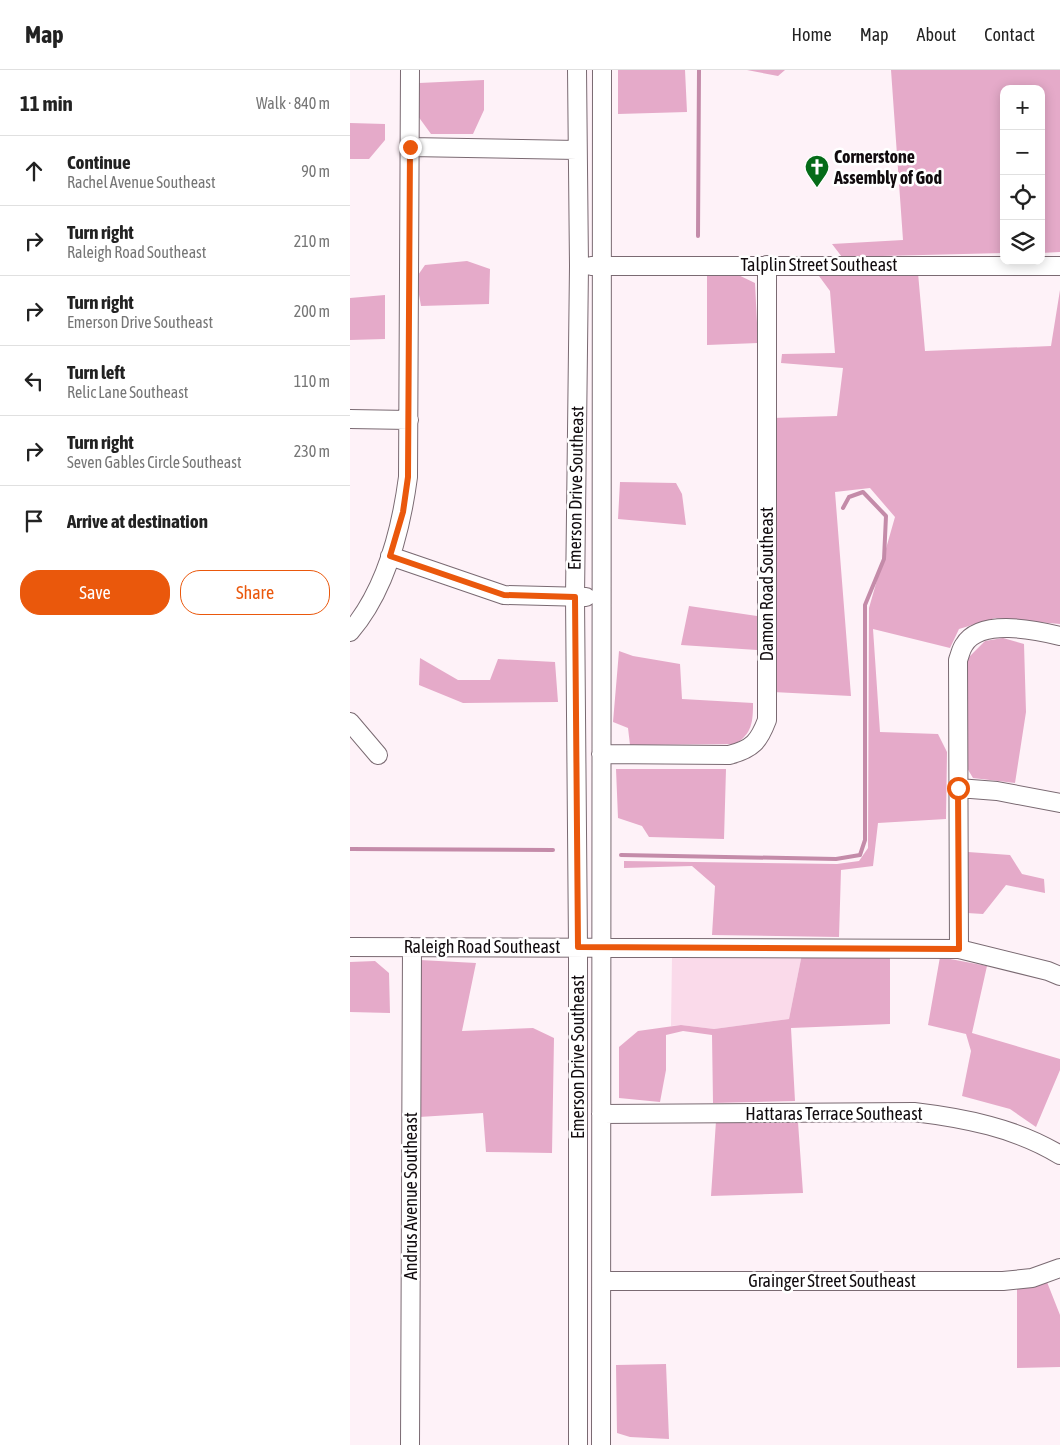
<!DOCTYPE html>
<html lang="en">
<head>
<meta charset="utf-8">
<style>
  body { margin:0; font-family:"Asap Condensed",sans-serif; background:#f2f2f2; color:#222 }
  .controls { position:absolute; right:15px; top:15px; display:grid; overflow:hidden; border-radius:10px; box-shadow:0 2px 12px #0003 }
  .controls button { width:45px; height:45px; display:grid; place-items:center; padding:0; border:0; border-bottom:1px solid #e0e0e0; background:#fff; color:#222; font:25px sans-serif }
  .stop { position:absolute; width:15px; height:15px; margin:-11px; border:4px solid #ea580c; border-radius:50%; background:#fff }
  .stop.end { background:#ea580c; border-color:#fff; box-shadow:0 1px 5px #0008 }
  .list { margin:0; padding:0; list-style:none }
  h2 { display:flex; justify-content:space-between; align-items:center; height:65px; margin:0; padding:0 20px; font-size:21px }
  h2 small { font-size:16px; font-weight:400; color:#767676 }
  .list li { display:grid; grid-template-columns:32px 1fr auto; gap:15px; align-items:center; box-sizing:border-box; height:70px; padding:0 20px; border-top:1px solid #e0e0e0 }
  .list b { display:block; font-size:19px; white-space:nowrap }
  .list p { margin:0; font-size:16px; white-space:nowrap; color:#767676 }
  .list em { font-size:16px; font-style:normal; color:#767676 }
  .actions { display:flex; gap:10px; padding:15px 20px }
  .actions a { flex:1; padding:11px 0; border:1px solid #ea580c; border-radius:20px; text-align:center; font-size:18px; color:#ea580c }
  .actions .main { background:#ea580c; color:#fff }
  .icon { flex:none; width:28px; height:28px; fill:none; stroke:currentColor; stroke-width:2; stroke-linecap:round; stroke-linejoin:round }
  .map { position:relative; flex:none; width:710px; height:1375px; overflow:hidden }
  header { display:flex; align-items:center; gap:30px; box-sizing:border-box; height:70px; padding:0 25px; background:#fff; border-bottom:1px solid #e0e0e0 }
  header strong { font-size:24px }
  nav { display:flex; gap:28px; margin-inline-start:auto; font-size:18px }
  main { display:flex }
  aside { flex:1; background:#fff }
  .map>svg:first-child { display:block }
  .green { fill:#fadaea }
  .forest { fill:#e5aac9 }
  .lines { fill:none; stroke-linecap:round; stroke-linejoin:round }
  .stream { stroke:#c48ba9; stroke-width:4 }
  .minor-casing { stroke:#7a6a72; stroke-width:20 }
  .minor { stroke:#fff; stroke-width:18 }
  .route { stroke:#ea580c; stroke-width:6 }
  .labels { text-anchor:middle; stroke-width:5; stroke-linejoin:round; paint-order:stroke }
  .poi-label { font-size:18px; font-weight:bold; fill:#110b0e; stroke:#fff; text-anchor:start }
  .street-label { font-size:18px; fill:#110b0e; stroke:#fff }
</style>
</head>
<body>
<header>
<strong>Map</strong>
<nav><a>Home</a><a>Map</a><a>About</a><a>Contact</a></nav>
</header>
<main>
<aside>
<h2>11 min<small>Walk · 840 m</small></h2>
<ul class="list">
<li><svg class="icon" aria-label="ahead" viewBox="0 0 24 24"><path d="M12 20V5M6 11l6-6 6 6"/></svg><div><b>Continue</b><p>Rachel Avenue Southeast</p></div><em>90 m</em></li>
<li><svg class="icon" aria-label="right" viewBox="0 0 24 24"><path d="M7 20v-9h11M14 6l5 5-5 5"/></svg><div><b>Turn right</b><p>Raleigh Road Southeast</p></div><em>210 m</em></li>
<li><svg class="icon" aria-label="right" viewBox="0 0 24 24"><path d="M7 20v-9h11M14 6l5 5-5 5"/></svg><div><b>Turn right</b><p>Emerson Drive Southeast</p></div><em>200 m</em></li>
<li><svg class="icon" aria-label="left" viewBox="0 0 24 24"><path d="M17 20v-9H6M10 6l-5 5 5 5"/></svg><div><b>Turn left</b><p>Relic Lane Southeast</p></div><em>110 m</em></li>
<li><svg class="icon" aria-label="right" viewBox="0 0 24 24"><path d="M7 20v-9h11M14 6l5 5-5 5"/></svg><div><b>Turn right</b><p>Seven Gables Circle Southeast</p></div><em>230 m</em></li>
<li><svg class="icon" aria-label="arrive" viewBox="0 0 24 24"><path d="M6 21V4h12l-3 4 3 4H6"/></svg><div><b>Arrive at destination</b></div></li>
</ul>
<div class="actions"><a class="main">Save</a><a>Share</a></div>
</aside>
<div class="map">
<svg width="710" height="1375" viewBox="0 0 710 1375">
  <rect width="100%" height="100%" fill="#fef2f8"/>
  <path class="green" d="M452,884L439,949L364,959L331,955L321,956L322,887Z"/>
  <path class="forest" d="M268,0H335L337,42L268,44Z
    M397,0H435L428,6Z
    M541,0H710V182L691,183V19H654V183L492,187L482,174L553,170Z
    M134,10V40L123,64H81L65,42L69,13Z
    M0,53L35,54V70L19,89H0Z
    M117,191L140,199L139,234L71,236L66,208L75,195Z
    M382,202L405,213L408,273L357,275V204Z
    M568,203L575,281L701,276L710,220V554L645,548L609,559L600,578L523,559L530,662L588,664L597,682L596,749L528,753L523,796L491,800L489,867L362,865L365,816L342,796L274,798V791L487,794L509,791L518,778L519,538L545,447L520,418L485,422L501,626L423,622L422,348L487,346L493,298L431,293L432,284L485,283L480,221L469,206Z
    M35,225V269L0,270V228Z
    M270,412L326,413L332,424L336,455L268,449Z
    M339,536L407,546V580L331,575Z
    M653,568L674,574L676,642L665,713L623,708L617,698L618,588L635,571Z
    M269,581L283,586L330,594L332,629L403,633C403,652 402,664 385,674L280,675L278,658L263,652Z
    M70,588L108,610H140L148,589L205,592L208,632L113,633L69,615Z
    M266,699H376L374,769L299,767L292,756L268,748Z
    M618,782L660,785L672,804L694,809L695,823L656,815L633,844L617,843Z
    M452,884L540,887V954L441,958L445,1031L363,1033L362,965L333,961L316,965V1000L310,1032L269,1028V977L288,961L331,955L364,959L439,949Z
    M590,887L637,896L622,963L710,989V1000L686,1057L660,1039L612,1026L621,981L616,964L578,955Z
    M70,890L126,893L112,961L183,958L204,968L202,1083L136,1082L133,1043L69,1047Z
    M25,891L39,903L40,943L0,942V892Z
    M366,1051L448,1052L453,1123L361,1126Z
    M697,1212L710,1245V1297L667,1298V1217Z
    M316,1294L319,1369L280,1367L267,1363L266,1295Z"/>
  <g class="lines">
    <path class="stream" d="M348,166L349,0
      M0,779L203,780
      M271,785L486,789L510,785L515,770V535L534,489L536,446L513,422L499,427L493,438"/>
    <defs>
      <path id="minor" d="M227,0L229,196L225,527L228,877V1375
        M60,77L227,80
        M241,196H710
        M0,349L59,350
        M40,486L154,525L236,527
        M0,562C36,520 51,460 58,407L60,0
        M0,652L28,685
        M251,684L379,685C403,679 409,671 417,650V195
        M608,718L647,721L710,733
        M0,877L609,879L698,901L710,906
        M609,879L608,590C610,585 611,579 614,575C630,548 686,560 710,566
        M251,1044L564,1042C614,1048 666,1058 710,1085
        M252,1211H653L682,1208L710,1198
        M60,1375L62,877
        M251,1375L252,0"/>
    </defs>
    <use href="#minor" class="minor-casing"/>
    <use href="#minor" class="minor"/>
  </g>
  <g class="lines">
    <path class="route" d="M60,77L58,407L53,442L40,486L154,525L225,527L228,877L609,879L608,718"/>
  </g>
  <defs>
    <symbol id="church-pin" viewBox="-11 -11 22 30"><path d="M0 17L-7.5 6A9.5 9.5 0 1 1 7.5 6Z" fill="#056b18" stroke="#fff"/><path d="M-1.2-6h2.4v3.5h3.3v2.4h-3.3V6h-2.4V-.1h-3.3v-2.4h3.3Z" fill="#fff"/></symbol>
  </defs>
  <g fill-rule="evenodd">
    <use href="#church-pin" x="453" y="83" width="28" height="38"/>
  </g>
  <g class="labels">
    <g class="poi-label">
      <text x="484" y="93">Cornerstone<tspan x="484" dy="21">Assembly of God</tspan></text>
    </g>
    <g class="street-label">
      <text x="469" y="201">Talplin Street Southeast</text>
      <text transform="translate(226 418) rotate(-89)" y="6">Emerson Drive Southeast</text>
      <text transform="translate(417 514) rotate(-90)" y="6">Damon Road Southeast</text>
      <text x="132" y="883">Raleigh Road Southeast</text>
      <text transform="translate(228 987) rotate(-90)" y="6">Emerson Drive Southeast</text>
      <text x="484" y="1050">Hattaras Terrace Southeast</text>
      <text transform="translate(61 1126) rotate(-90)" y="6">Andrus Avenue Southeast</text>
      <text x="482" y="1217">Grainger Street Southeast</text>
    </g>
  </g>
</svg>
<div class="controls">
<button>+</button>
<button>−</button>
<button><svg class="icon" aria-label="locate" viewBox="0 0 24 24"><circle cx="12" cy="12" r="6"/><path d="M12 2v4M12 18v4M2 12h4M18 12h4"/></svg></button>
<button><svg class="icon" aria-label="layers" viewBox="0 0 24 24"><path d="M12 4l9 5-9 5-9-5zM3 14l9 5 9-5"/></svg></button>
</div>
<div class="stop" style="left:608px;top:718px"></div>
<div class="stop end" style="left:60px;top:77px"></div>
</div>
</main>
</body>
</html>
